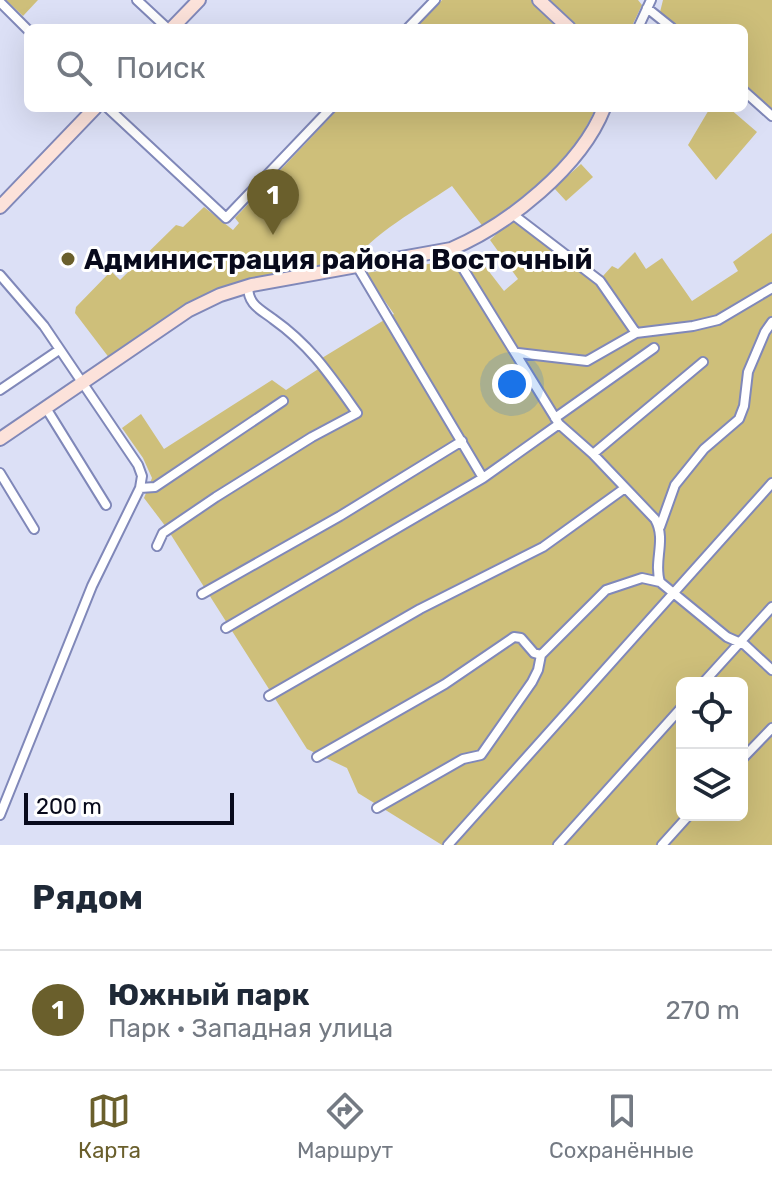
<!DOCTYPE html>
<html lang="ru">
<head>
<meta charset="utf-8">
<style>
  body { margin:0; font-family:Rubik,sans-serif; background:#f2f2f3; color:#1f2937 }
  .controls { position:absolute; right:24px; bottom:24px; display:grid; overflow:hidden; border-radius:12px; box-shadow:0 8px 32px #0002 }
  .controls button { width:72px; height:72px; display:grid; place-items:center; padding:0; border:0; border-bottom:2px solid #e0e1e3; background:#fff; color:#1f2937; font:40px sans-serif }
  .scale { position:absolute; left:24px; bottom:20px; width:210px; box-sizing:border-box; padding-left:8px; border:4px solid #080a1c; border-top:0; font-size:22px; line-height:28px; white-space:nowrap; color:#080a1c; -webkit-text-stroke:6px #fff; paint-order:stroke }
  .you { position:absolute; left:512px; top:384px; width:28px; height:28px; margin:-20px; border:6px solid #fff; border-radius:50%; background:#1a73e8; box-shadow:0 0 0 12px #1a73e833 }
  .badge { display:grid; place-items:center; width:52px; height:52px; border-radius:50%; background:#6a5f2c; color:#fff; font-size:26px; font-weight:700 }
  .pin { position:absolute; translate:-50% -66px; filter:drop-shadow(0 2px 4px #0008) }
  .pin::after { content:''; position:absolute; top:42px; width:28px; height:24px; background:inherit; clip-path:polygon(0 0,100% 0,50% 100%) }
  .list { margin:0; padding:0; list-style:none }
  h2 { display:flex; justify-content:space-between; align-items:center; height:104px; margin:0; padding:0 32px; font-size:34px }
  h2 small { font-size:26px; font-weight:400; color:#747a83 }
  .list li { display:grid; grid-template-columns:52px 1fr auto; gap:24px; align-items:center; box-sizing:border-box; height:120px; padding:0 32px; border-top:2px solid #e0e1e3 }
  .list b { display:block; font-size:30px; white-space:nowrap }
  .list p { margin:0; font-size:26px; white-space:nowrap; color:#747a83 }
  .list em { font-size:26px; font-style:normal; color:#747a83 }
  .icon { flex:none; width:44px; height:44px; fill:none; stroke:currentColor; stroke-width:2; stroke-linecap:round; stroke-linejoin:round }
  .map { position:relative; flex:none; width:772px; height:845px; overflow:hidden }
  .search { position:absolute; background:#fff; box-shadow:0 8px 32px #0002; left:24px; right:24px; top:24px; height:88px; display:flex; align-items:center; gap:20px; box-sizing:border-box; padding:0 28px; border-radius:12px; color:#747a83; font-size:30px }
  .sheet { height:224px; background:#fff }
  nav { display:flex; justify-content:space-around; align-items:center; box-sizing:border-box; height:112px; border-top:2px solid #e0e1e3; background:#fff; font-size:22px; color:#747a83 }
  nav a { display:grid; justify-items:center; gap:4px }
  nav .on { color:#6a5f2c }
  .map>svg:first-child { display:block }
  .green { fill:#cebf7a; fill-rule:evenodd }
  .lines { fill:none; stroke-linecap:round; stroke-linejoin:round }
  .street-casing { stroke:#8088b9; stroke-width:12 }
  .secondary-casing { stroke:#8088b9; stroke-width:16 }
  .street { stroke:#fff; stroke-width:8 }
  .secondary { stroke:#fce2da; stroke-width:12 }
  .poi-dot { fill:#6a5f2c; stroke:#fff; stroke-width:3 }
  .labels { text-anchor:middle; stroke-width:6; stroke-linejoin:round; paint-order:stroke }
  .poi-label { font-size:28px; font-weight:bold; fill:#080a1c; stroke:#fff; text-anchor:start }
</style>
</head>
<body>
<div class="map">
<svg width="772" height="845" viewBox="0 0 772 845">
  <rect width="100%" height="100%" fill="#dce0f6"/>
  <path class="green" d="M6,0H38L23,16Z
    M442,0H534L562,28H416Z
    M550,0H638L642,5L631,28H579Z
    M663,0H772V110L744,84V28H680L660,12Z
    M339,108H596L578,142L542,181L484,228L452,186C429,202 360,241 353,265L256,279L110,359L75,313L76,307L111,271L120,280L176,225L183,227L204,207L233,230L239,223L235,218Z
    M710,108H729L757,132L716,180L688,145Z
    M581,164L593,177L566,201L554,188Z
    M519,213L603,276L612,266L618,269L635,252L646,269L662,258L692,301L738,271L733,262L772,233V845H442L358,793L347,768L307,749L166,527L144,498L152,478L143,458L122,428L141,414L164,449L272,380L286,390L326,364L322,358L394,314L365,273L456,260L474,252L504,291L518,279L490,240ZM682,683H742V815H682Z"/>
  <g class="lines">
    <defs>
      <path id="street" d="M137,0L167,28
        M0,2L28,30
        M647,8L672,28
        M408,28L435,0
        M638,28L651,0
        M744,91L772,116
        M108,108L226,218L331,108
        M511,213L600,281L636,333
        M451,249L559,424L593,454L655,519C667,540 653,561 660,582L727,637L745,645L772,670
        M357,266L483,478
        M0,275L44,326L138,465L142,476L140,488L92,586L0,815
        M518,353L587,361L636,333L693,326L718,320L772,288
        M0,390L59,350
        M46,408L106,505
        M555,418L654,348
        M593,454L703,362
        M0,473L34,529
        M140,488L155,487L283,401
        M660,527L675,485L704,449L739,419L744,406L748,372L765,332L772,322
        M157,546L163,533L216,497L312,437L357,413C330,375 311,346 273,319C260,309 248,305 248,286
        M202,594L340,516L462,441
        M226,628L483,478L559,424
        M703,683L772,607
        M269,696L420,609L543,547L625,488
        M317,757L445,684L514,637L521,638L534,653L541,655L606,590L642,578L660,582
        M742,759L772,728
        M377,808L463,759L481,755L532,682L538,670L541,655
        M448,845L772,483
        M558,845L682,707
        M662,845L689,815"/>
      <path id="secondary" d="M539,0L569,28
        M172,28L199,0
        M0,207L95,108
        M0,439L189,310L220,295L252,285L451,249C508,225 581,167 604,108"/>
    </defs>
    <use href="#street" class="street-casing"/>
    <use href="#secondary" class="secondary-casing"/>
    <use href="#street" class="street"/>
    <use href="#secondary" class="secondary"/>
  </g>
  <circle class="poi-dot" cx="68" cy="259" r="8"/>
  <g class="labels">
    <g class="poi-label">
      <text x="84" y="269">Администрация района Восточный</text>
    </g>
  </g>
</svg>
<div class="controls">
<button><svg class="icon" aria-label="locate" viewBox="0 0 24 24"><circle cx="12" cy="12" r="6"/><path d="M12 2v4M12 18v4M2 12h4M18 12h4"/></svg></button>
<button><svg class="icon" aria-label="layers" viewBox="0 0 24 24"><path d="M12 4l9 5-9 5-9-5zM3 14l9 5 9-5"/></svg></button>
</div>
<div class="scale">200 m</div>
<div class="you"></div>
<div class="pin badge" style="left:273px;top:235px">1</div>
<div class="search"><svg class="icon" aria-label="search" viewBox="0 0 24 24"><circle cx="10" cy="10" r="6"/><path d="M15 15l6 6"/></svg>Поиск</div>
</div>
<section class="sheet">
<h2>Рядом<small></small></h2>
<ul class="list">
<li><span class="badge">1</span><div><b>Южный парк</b><p>Парк · Западная улица</p></div><em>270 m</em></li>
</ul>
</section>
<nav>
<a class="on"><svg class="icon" aria-label="map" viewBox="0 0 24 24"><path d="M3 6l6-2 6 2 6-2v14l-6 2-6-2-6 2zM9 4v14M15 6v14"/></svg>Карта</a>
<a><svg class="icon" aria-label="directions" viewBox="0 0 24 24"><path d="M12 3l9 9-9 9-9-9zM9 14v-3h6M13 9l2 2-2 2"/></svg>Маршрут</a>
<a><svg class="icon" aria-label="saved" viewBox="0 0 24 24"><path d="M7 4h10v16l-5-4-5 4z"/></svg>Сохранённые</a>
</nav>
</body>
</html>
